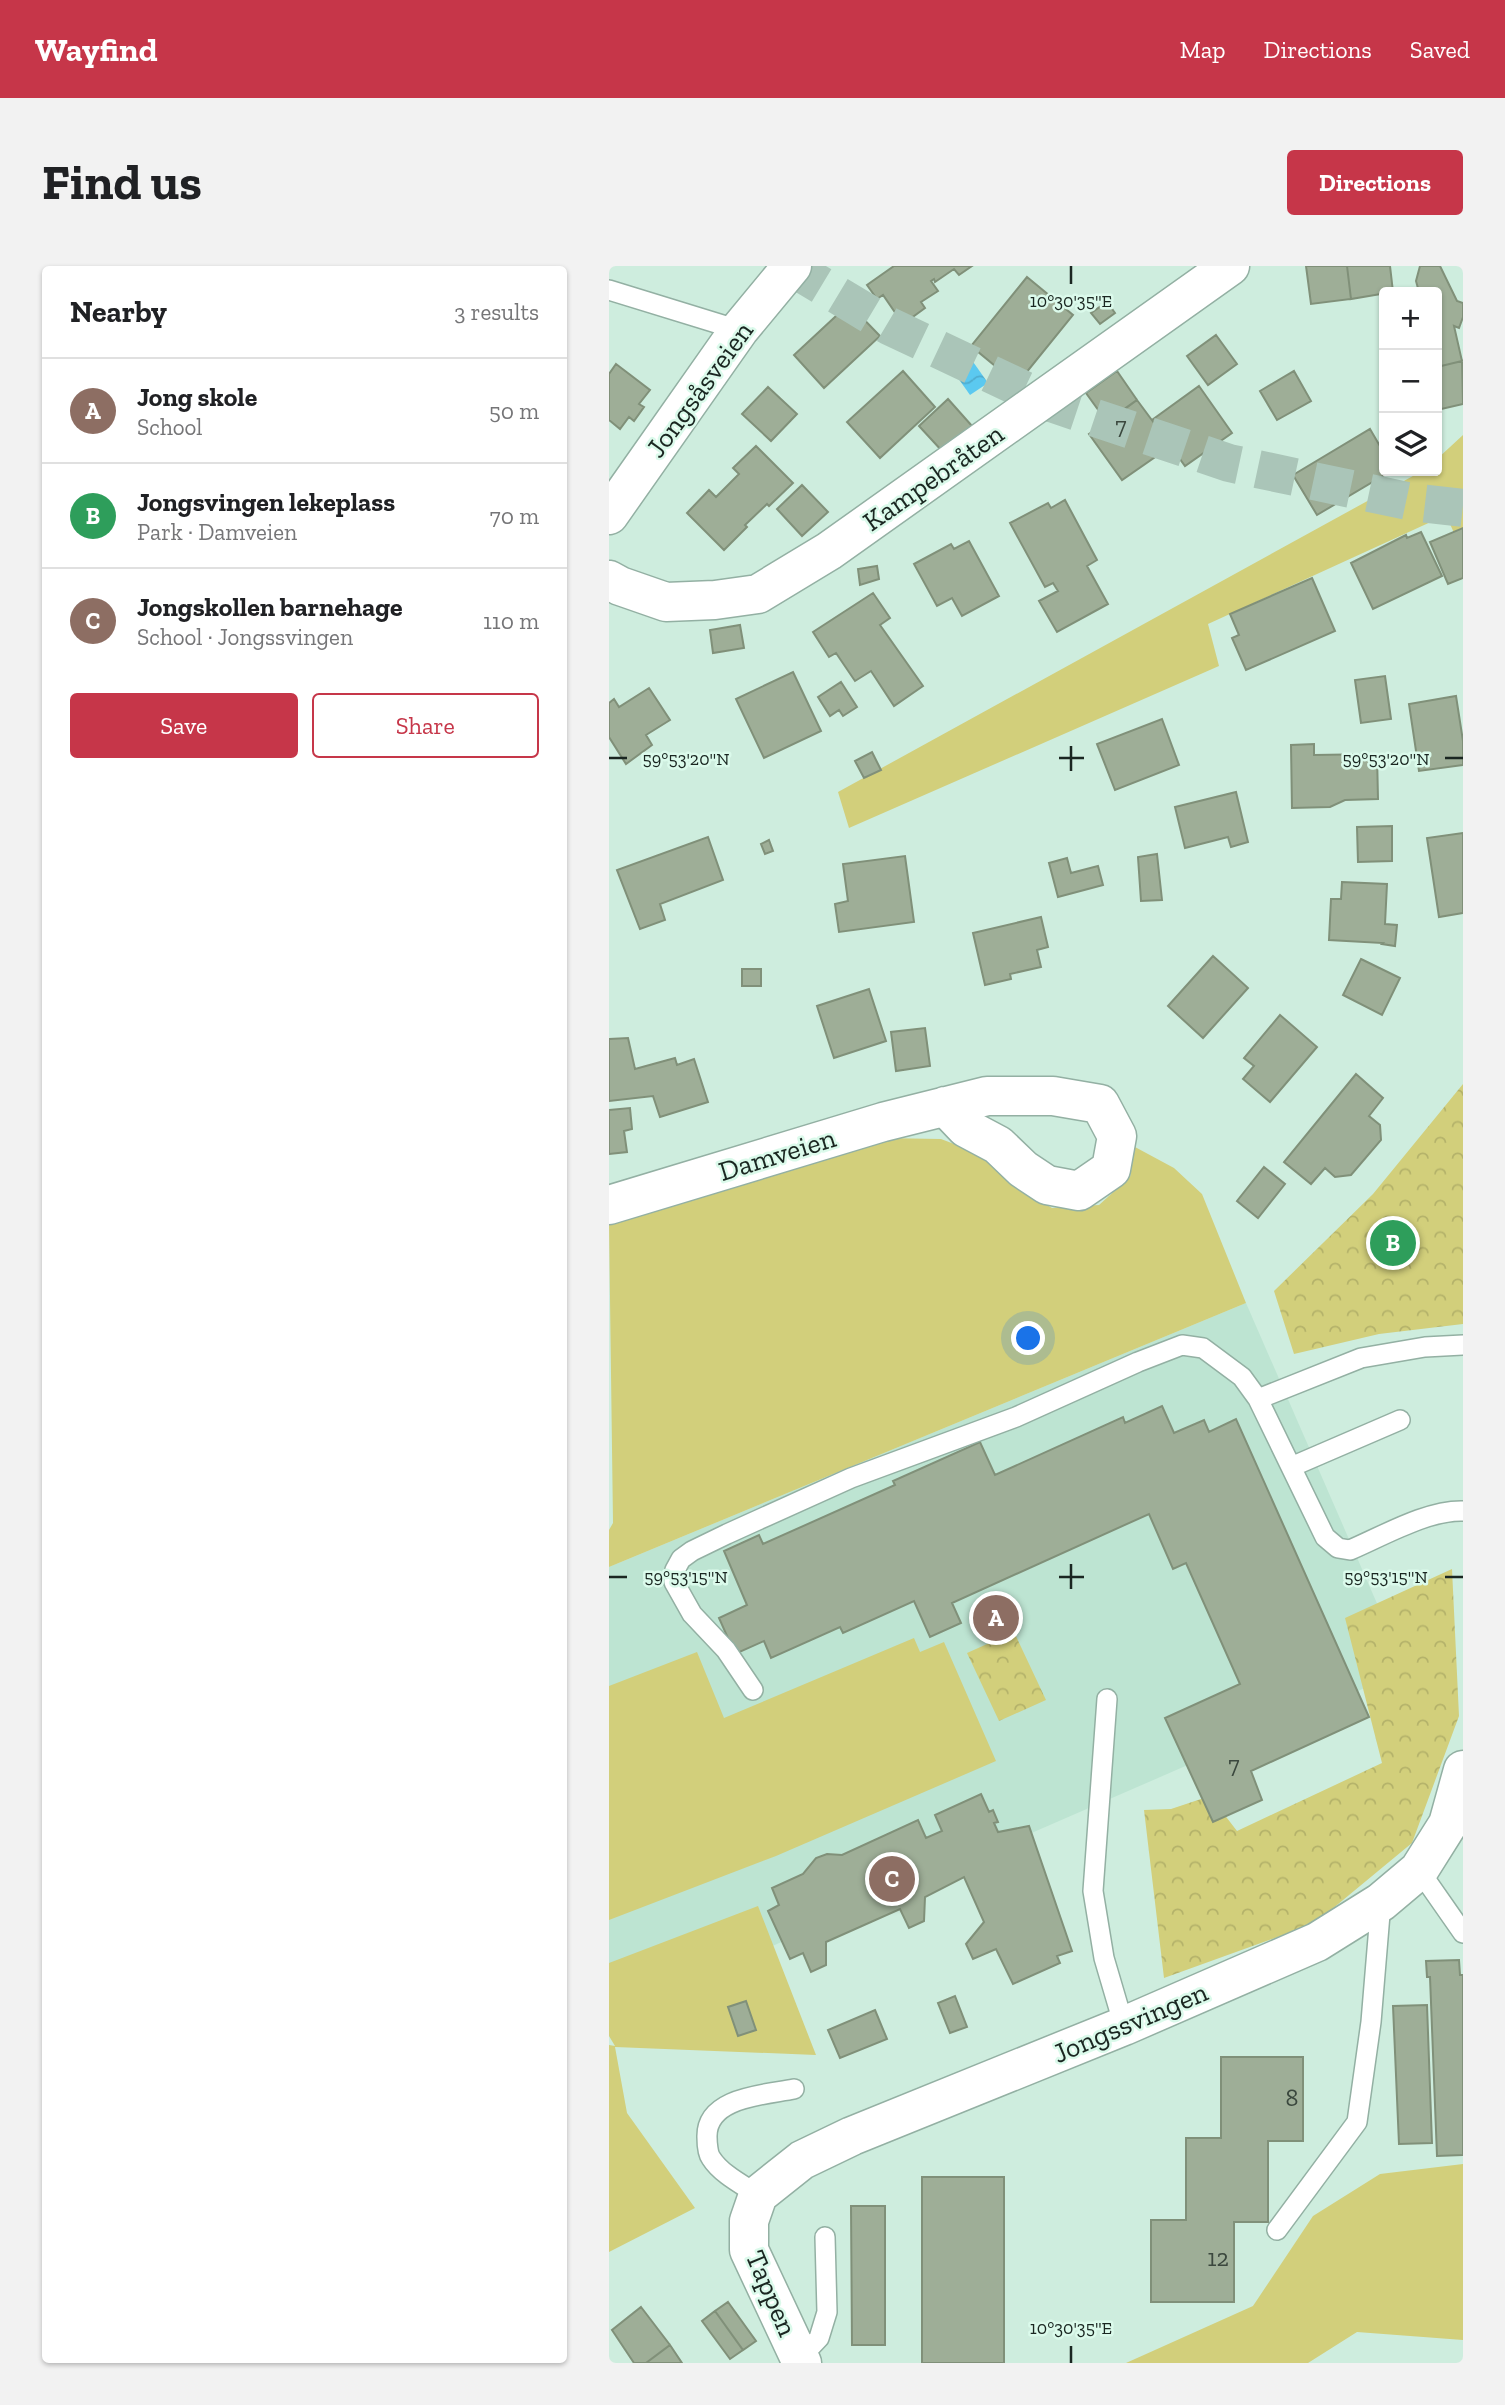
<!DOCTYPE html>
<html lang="en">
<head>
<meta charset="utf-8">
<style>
  body { margin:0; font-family:"Zilla Slab",serif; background:#f2f2f2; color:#202124 }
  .controls { position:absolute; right:21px; top:21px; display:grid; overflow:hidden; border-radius:7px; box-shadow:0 2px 5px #0004 }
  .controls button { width:63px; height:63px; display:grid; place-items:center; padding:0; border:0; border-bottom:2px solid #e0e0e0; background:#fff; color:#202124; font:35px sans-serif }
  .you { position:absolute; left:420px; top:1073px; width:24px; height:24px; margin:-18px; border:5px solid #fff; border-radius:50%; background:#1a73e8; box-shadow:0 0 0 10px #1a73e833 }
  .badge { display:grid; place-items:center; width:46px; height:46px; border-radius:50%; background:#c63649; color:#fff; font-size:23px; font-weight:700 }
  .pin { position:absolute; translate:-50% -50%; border:4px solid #fff; box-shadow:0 2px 7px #0006 }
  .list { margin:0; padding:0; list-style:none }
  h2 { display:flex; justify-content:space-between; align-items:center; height:91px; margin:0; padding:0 28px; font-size:30px }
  h2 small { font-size:23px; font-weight:400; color:#757577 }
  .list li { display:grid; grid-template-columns:46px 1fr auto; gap:21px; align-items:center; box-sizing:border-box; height:105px; padding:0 28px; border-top:2px solid #e0e0e0 }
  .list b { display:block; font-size:26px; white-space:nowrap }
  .list p { margin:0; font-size:23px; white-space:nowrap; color:#757577 }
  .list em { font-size:23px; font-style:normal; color:#757577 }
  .actions { display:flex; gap:14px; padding:21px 28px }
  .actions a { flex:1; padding:16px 0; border:2px solid #c63649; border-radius:7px; text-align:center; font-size:24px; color:#c63649 }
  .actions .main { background:#c63649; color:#fff }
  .icon { flex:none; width:38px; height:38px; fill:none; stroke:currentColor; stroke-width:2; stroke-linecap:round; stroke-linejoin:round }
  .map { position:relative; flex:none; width:854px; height:2097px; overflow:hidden; border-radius:7px }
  header { display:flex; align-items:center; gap:42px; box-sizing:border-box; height:98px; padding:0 35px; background:#c63649; color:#fff }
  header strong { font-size:33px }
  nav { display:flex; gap:38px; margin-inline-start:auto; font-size:24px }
  .intro { display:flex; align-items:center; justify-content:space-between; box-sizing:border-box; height:168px; padding:0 42px }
  h1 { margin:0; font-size:49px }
  .button { padding:18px 32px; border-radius:7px; background:#c63649; color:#fff; font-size:24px; font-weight:700 }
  main { display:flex; gap:42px; padding:0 42px }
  aside { flex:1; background:#fff; border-radius:7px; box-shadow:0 2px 5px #0004 }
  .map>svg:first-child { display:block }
  .built { fill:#bde4d2 }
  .grass { fill:#d2cf7b }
  .forest { fill:url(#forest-crowns) }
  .water { fill:url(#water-waves) }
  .building { fill:#9eae97; stroke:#809079; stroke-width:2 }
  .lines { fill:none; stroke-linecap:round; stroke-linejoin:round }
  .highway-tunnel { stroke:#aac5b8; stroke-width:38; stroke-dasharray:38 19; stroke-linecap:butt }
  .lane-casing { stroke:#93b0a3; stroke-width:22 }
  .street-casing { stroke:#93b0a3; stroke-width:41 }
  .lane { stroke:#fff; stroke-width:19 }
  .street { stroke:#fff; stroke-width:38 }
  .ticks { fill:none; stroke:#1a2621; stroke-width:2.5 }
  .labels { text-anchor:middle; stroke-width:5; stroke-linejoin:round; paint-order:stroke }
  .number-label { font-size:24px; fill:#3b483e }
  .street-label { font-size:28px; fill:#1a2621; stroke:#dbfaeb }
  .ticks-label { font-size:18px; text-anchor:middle; fill:#1a2621; stroke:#dbfaeb; stroke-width:5; stroke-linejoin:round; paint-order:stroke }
</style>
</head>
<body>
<header>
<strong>Wayfind</strong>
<nav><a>Map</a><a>Directions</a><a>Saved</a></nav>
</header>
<div class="intro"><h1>Find us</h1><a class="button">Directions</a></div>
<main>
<aside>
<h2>Nearby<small>3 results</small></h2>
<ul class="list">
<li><span class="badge" style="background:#8d6e63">A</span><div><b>Jong skole</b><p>School</p></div><em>50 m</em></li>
<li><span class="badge" style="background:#2e9e5b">B</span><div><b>Jongsvingen lekeplass</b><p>Park · Damveien</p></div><em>70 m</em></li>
<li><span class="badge" style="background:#8d6e63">C</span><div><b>Jongskollen barnehage</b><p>School · Jongssvingen</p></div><em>110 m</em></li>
</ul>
<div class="actions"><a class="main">Save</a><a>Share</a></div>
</aside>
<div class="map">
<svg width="854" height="2097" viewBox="0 0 854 2097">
  <defs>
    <pattern id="forest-crowns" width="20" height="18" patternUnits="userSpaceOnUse" patternTransform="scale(1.75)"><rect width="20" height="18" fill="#d2cf7b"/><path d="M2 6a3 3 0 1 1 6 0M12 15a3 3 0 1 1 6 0" fill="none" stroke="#b4b26a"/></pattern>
    <pattern id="water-waves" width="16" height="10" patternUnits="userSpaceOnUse" patternTransform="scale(1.75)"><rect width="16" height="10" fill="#5bc9f0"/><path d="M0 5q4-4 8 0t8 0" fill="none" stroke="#4facce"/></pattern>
  </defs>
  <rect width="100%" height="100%" fill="#ceedde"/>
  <path class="built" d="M637,1037L797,1404L0,1751V1301Z"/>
  <path class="grass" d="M854,169V287L837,249L599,358L610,400L240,562L229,526L813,205H828V193Z
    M272,872L332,873L374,889L417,926L443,942L490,939L521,911L526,881L565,902L593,928L637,1037L0,1301V1264L4,1257L0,957Z
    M305,1372L311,1386L335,1376L387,1495L167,1590L0,1654V1420L88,1386L115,1452Z
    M149,1640L207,1789L6,1781L18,1847L86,1942L0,1986V1779L6,1780L0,1770V1697Z
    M854,1898V2074L748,2066L699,2097H517L644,2040L704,1950L771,1908Z"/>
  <path class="forest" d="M854,818V1058L770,1068L685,1088L665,1025L764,928Z
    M843,1303L850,1450L803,1577L705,1658L555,1712L535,1544L562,1543L601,1530L628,1565L773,1497L736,1352Z
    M405,1366L437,1434L390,1455L358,1387Z"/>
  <path class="water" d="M355,83L379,117L361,129L337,95Z"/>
  <path class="building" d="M285,0H363L350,9L345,3L326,16L325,13L322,15L329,25L312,36L316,42L294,58L274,29L268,33L258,19Z
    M697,0H738L742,33L702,38Z
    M738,0H781L784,26L742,33Z
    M811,0H831L848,35L854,37V51L850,62L845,60L853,95L828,101V26H810L807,15Z
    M418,11L464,49L408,118L362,80Z
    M498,36L506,47L491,58L482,47Z
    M240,38L271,70L215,122L185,89Z
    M607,69L628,98L599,119L578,90Z
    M853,95L854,138L828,144V101Z
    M7,98L41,124L30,138L35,141L25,155L20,151L11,163L0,154V108Z
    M294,105L326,141L271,192L238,156Z
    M508,105L528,134L498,156L477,127Z
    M685,105L702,135L668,154L651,125Z
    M590,120L623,167L576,200L543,154Z
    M159,121L188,148L162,175L133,148Z
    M339,133L363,160L334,186L310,160Z
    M528,134L562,180L513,214L480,168Z
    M761,163L775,187V205H782L708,249L684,209Z
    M147,180L184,217L160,240L158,238L136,259L138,261L115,284L78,247L100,224L107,231L130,208L124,202Z
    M193,219L219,246L193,270L168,243Z
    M456,234L488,294L478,300L499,338L448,366L430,335L449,325L444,317L436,321L401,257L439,237L442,242Z
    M854,262V312L839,318L821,276Z
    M812,266L833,310L764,343L742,297L797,269L798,272Z
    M360,275L390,330L353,350L343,332L328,340L305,298L342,278L345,283Z
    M268,300L270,313L251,319L249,303Z
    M703,312L726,365L637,404L623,372L630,369L621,348Z
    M264,327L281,352L271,359L314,420L285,440L262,405L246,415L227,387L220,391L204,366Z
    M131,359L135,382L104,387L101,364Z
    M184,406L212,465L155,492L127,433Z
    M776,410L782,453L752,457L746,414Z
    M232,416L248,441L234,450L230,444L221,450L209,431Z
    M40,422L61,454L37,469L43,479L17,498L0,471V437L5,433L10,441Z
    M847,430L854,475V499L810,505L800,438Z
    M553,453L570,499L506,524L488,478Z
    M705,478V489L768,488L769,533L736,534L721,541L683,542L682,479Z
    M263,486L272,504L255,512L246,495Z
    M627,526L639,576L622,581L619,571L576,582L566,541Z
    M783,560V595L749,596L748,561Z
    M854,567V647L830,651L818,572Z
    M99,571L114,614L51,638L56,654L31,663L8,604Z
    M160,574L164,585L156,588L152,578Z
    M548,588L553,634L532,635L529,591Z
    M296,590L305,656L230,666L226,638L239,635L234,598Z
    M458,592L462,607L489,600L494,619L449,631L440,597Z
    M733,616L778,618L776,658L788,659L786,680L773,678L774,677L720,674L722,633H732Z
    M432,651L439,681L428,684L432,701L401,708L402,713L376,719L364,667Z
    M604,690L639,722L594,772L559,740Z
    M752,693L791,712L773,749L734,729Z
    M133,703H152V720H133Z
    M260,723L277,775L225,792L208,740Z
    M671,749L708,781L661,836L634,813L645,800L635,792Z
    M316,762L321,800L287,805L282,766Z
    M19,772L26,803L66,792L68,799L85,793L99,836L51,851L44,830L0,835V773Z
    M747,808L774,832L760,850L771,859L772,874L742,909L726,911L716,902L702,918L675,896Z
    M21,842L23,863L15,865L18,886L0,888V844Z
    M655,901L676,918L649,952L628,935Z
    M553,1140L565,1167L595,1154L600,1166L627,1153L760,1451L642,1505L653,1534L604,1556L556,1452L631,1418L577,1297L564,1303L540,1248L343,1337L352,1357L321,1371L305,1335L234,1367L231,1361L162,1392L155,1375L126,1388L110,1352L138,1339L115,1285L150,1269L154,1278L286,1219L284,1215L371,1176L386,1209L514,1151L516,1157Z
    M372,1528L380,1546L384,1544L389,1556L385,1557L389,1566L420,1560L463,1685L448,1690L451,1697L404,1718L387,1683L364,1693L357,1678L375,1656L355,1611L316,1631L315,1655L300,1662L291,1643L217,1676V1699L202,1706L194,1687L181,1693L159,1645L170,1639L163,1622L194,1608L207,1592L218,1588L233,1589L309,1554L317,1572L333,1565L326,1549Z
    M850,1694L851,1709H854V1889L828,1890L821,1711H818L817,1695Z
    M346,1730L358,1761L341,1767L329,1737Z
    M137,1735L147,1764L129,1770L119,1741Z
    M818,1739L823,1877L790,1878L784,1740Z
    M266,1744L278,1773L231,1792L219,1764Z
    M612,1791H694V1875H659V1956H625V2036H542V1954H577V1872H612Z
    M313,1911H395V2097H313Z
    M242,1940H276V2079H243Z
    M119,2036L147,2075L134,2084L106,2045Z
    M32,2041L61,2079L37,2097H25L3,2064Z
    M106,2045L134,2084L121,2093L93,2055Z
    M61,2079L73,2097H37Z"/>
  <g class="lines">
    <path class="highway-tunnel" d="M180,0L280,60L445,138L620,197L803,236L854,242"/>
    <defs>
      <path id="lane" d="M0,24L130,64
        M649,1133L752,1092L816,1081L854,1079
        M682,1201L791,1154
        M144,1424L117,1384L83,1348L65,1316L66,1304L72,1293L83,1285L118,1268L242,1212L407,1151L529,1096L573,1079L594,1082L633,1111L649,1133L716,1271L729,1282L741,1284C774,1270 818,1244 854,1245
        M498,1433L484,1625L495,1692L515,1760
        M810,1604L854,1667
        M149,1929C134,1919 112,1908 102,1892C99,1888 98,1877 98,1871C97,1831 155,1829 185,1823
        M668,1964L748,1856L762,1756L772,1636
        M191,2092L210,2072L218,2046L216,1971"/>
      <path id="street" d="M0,249L130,64L183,0
        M0,314L11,320L57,336L106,334L149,328L220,285L621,0
        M0,939L274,856L378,830H444L491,838L508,870L502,903L470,925L438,919L414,903L389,879L357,862L336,840
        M193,2097L140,1984V1955L149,1929L193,1894L243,1870L515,1760L708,1676L772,1636L810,1604L839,1558L854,1504"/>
    </defs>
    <use href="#lane" class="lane-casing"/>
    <use href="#street" class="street-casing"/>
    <use href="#lane" class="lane"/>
    <use href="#street" class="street"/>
  </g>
  <path class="ticks" d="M462,0V18M462,480V505M0,492H18M450,492H475M836,492H854M462,1298V1323M0,1311H18M450,1311H475M836,1311H854M462,2080V2097"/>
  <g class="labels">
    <g class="number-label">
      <text x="512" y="168">7</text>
      <text x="625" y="1507">7</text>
      <text x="683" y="1840">8</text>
      <text x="609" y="2000">12</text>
    </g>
    <g class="street-label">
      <text transform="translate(90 123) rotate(-54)" y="10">Jongsåsveien</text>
      <text transform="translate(324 211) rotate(-35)" y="10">Kampebråten</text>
      <text transform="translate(168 888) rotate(-17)" y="10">Damveien</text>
      <text transform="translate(521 1756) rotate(-23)" y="10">Jongssvingen</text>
      <text transform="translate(163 2027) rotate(67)" y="10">Tappen</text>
    </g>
  </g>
  <g class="ticks-label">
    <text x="462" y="41">10°30'35"E</text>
    <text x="77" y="499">59°53'20"N</text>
    <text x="777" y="499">59°53'20"N</text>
    <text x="77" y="1317">59°53'15"N</text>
    <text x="777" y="1317">59°53'15"N</text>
    <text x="462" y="2068">10°30'35"E</text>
  </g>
</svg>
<div class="controls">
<button>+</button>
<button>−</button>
<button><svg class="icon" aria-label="layers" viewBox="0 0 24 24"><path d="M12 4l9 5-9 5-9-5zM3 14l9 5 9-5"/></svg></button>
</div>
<div class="you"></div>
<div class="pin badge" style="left:387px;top:1352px;background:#8d6e63">A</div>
<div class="pin badge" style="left:784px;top:977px;background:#2e9e5b">B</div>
<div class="pin badge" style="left:283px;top:1613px;background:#8d6e63">C</div>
</div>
</main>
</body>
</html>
